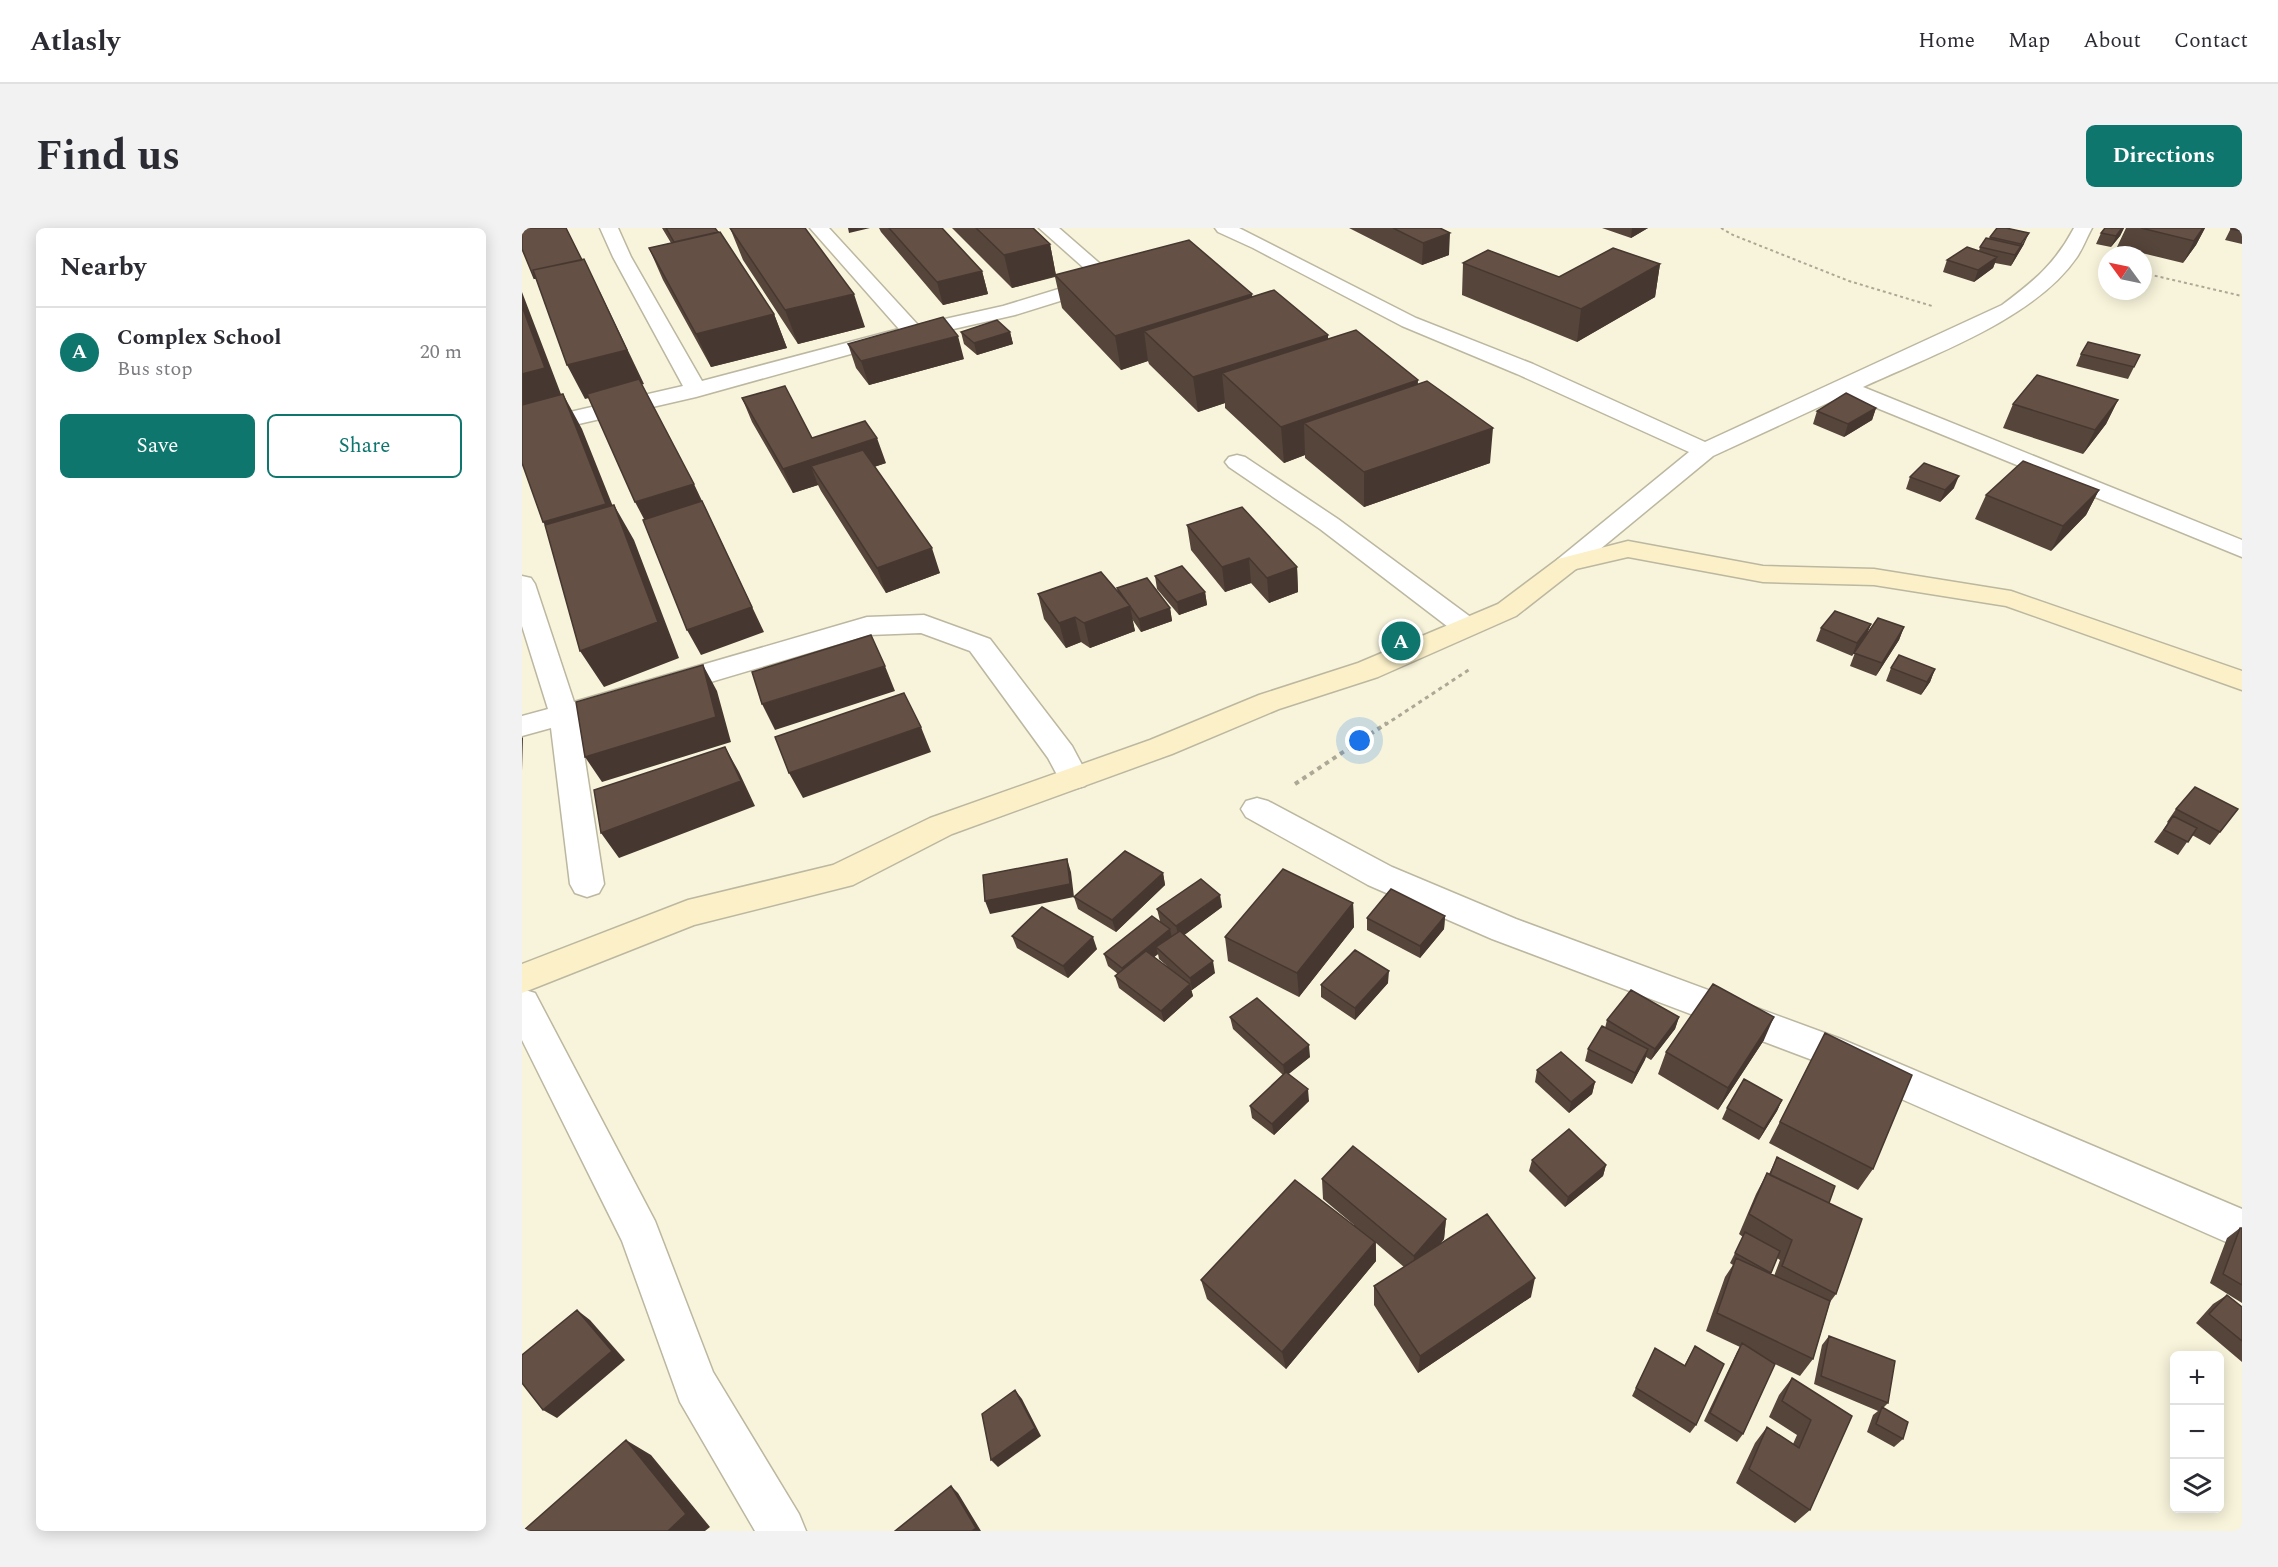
<!DOCTYPE html>
<html lang="en">
<head>
<meta charset="utf-8">
<style>
  body { margin:0; font-family:Spectral,serif; background:#f2f2f3; color:#2b2b33 }
  .controls { position:absolute; right:18px; bottom:18px; display:grid; overflow:hidden; border-radius:9px; box-shadow:0 3px 15px #0003 }
  .controls button { width:54px; height:54px; display:grid; place-items:center; padding:0; border:0; border-bottom:2px solid #e1e1e2; background:#fff; color:#2b2b33; font:30px sans-serif }
  .compass { position:absolute; left:1576px; top:18px; width:54px; height:54px; border-radius:50%; background:#fff; box-shadow:0 3px 15px #0003; rotate:303deg }
  .you { position:absolute; left:838px; top:513px; width:21px; height:21px; margin:-15px; border:4px solid #fff; border-radius:50%; background:#1a73e8; box-shadow:0 0 0 9px #1a73e833 }
  .badge { display:grid; place-items:center; width:39px; height:39px; border-radius:50%; background:#0f766e; color:#fff; font-size:20px; font-weight:700 }
  .pin { position:absolute; translate:-50% -50%; border:3px solid #fff; box-shadow:0 2px 6px #0006 }
  .list { margin:0; padding:0; list-style:none }
  h2 { display:flex; justify-content:space-between; align-items:center; height:78px; margin:0; padding:0 24px; font-size:26px }
  h2 small { font-size:20px; font-weight:400; color:#7c7c81 }
  .list li { display:grid; grid-template-columns:39px 1fr auto; gap:18px; align-items:center; box-sizing:border-box; height:90px; padding:0 24px; border-top:2px solid #e1e1e2 }
  .list b { display:block; font-size:22px; white-space:nowrap }
  .list p { margin:0; font-size:20px; white-space:nowrap; color:#7c7c81 }
  .list em { font-size:20px; font-style:normal; color:#7c7c81 }
  .actions { display:flex; gap:12px; padding:18px 24px }
  .actions a { flex:1; padding:14px 0; border:2px solid #0f766e; border-radius:9px; text-align:center; font-size:21px; color:#0f766e }
  .actions .main { background:#0f766e; color:#fff }
  .icon { flex:none; width:33px; height:33px; fill:none; stroke:currentColor; stroke-width:2; stroke-linecap:round; stroke-linejoin:round }
  .map { position:relative; flex:none; width:1720px; height:1303px; overflow:hidden; border-radius:9px }
  header { display:flex; align-items:center; gap:36px; box-sizing:border-box; height:84px; padding:0 30px; background:#fff; border-bottom:2px solid #e1e1e2 }
  header strong { font-size:28px }
  nav { display:flex; gap:33px; margin-inline-start:auto; font-size:21px }
  .intro { display:flex; align-items:center; justify-content:space-between; box-sizing:border-box; height:144px; padding:0 36px }
  h1 { margin:0; font-size:42px }
  .button { padding:15px 27px; border-radius:9px; background:#0f766e; color:#fff; font-size:21px; font-weight:700 }
  main { display:flex; gap:36px; padding:0 36px }
  aside { flex:1; background:#fff; border-radius:9px; box-shadow:0 3px 15px #0003 }
  .map>svg:first-child { display:block }
  .lines { fill:none; stroke-linecap:round; stroke-linejoin:round }
  .minor-casing { stroke:#bcb7a0; stroke-width:3 }
  .secondary-casing { stroke:#bcb7a0; stroke-width:3 }
  .path-far2 { stroke:#aba895; stroke-width:2; stroke-dasharray:3 3; stroke-linecap:butt }
  .path-far1 { stroke:#aba895; stroke-width:3; stroke-dasharray:4 4; stroke-linecap:butt }
  .path { stroke:#aba895; stroke-width:4; stroke-dasharray:4.5 4.5; stroke-linecap:butt }
  .minor { fill:#fff; fill-rule:evenodd }
  .secondary { fill:#fbf0c8; fill-rule:evenodd }
  .wall { fill:#56453a; fill-rule:evenodd }
  .shaded-wall { fill:#463830 }
  .building { fill:#645044; stroke:#463830; stroke-width:1.5 }
</style>
</head>
<body>
<header>
<strong>Atlasly</strong>
<nav><a>Home</a><a>Map</a><a>About</a><a>Contact</a></nav>
</header>
<div class="intro"><h1>Find us</h1><a class="button">Directions</a></div>
<main>
<aside>
<h2>Nearby<small></small></h2>
<ul class="list">
<li><span class="badge">A</span><div><b>Complex School</b><p>Bus stop</p></div><em>20 m</em></li>
</ul>
<div class="actions"><a class="main">Save</a><a>Share</a></div>
</aside>
<div class="map">
<svg width="1720" height="1303" viewBox="0 0 1720 1303">
  <rect width="100%" height="100%" fill="#f8f4db"/>
  <g class="lines">
    <defs>
      <path id="minor" d="M78,0H96L109,29L180,153L377,101L288,0H307L396,97L481,78L569,51L571,48L517,0H537L591,47L583,59L493,87L361,117L174,169L0,209V195L161,158L91,29Z
        M693,0H717L894,90L1011,136L1183,214L1480,77C1512,53 1533,36 1552,0H1570C1565,9 1561,20 1555,29C1513,91 1408,128 1341,159L1720,312V329L1323,167L1191,228L1054,341L1045,344L1036,341L1032,336L1036,331L1167,224L995,146L880,98L731,20L696,4Z
        M715,227L723,229L816,291L954,393L958,399L954,405L944,408L934,405L798,301L707,239L703,234L707,229Z
        M0,348L9,350L13,356L52,474L345,389L402,387L468,411L550,518L567,550L563,558L552,561L541,558L526,530L448,423L399,405L347,407L57,493L82,656L77,665L65,669L53,665L48,656L29,500L0,508V488L26,481L0,398Z
        M735,570L746,573L870,639L994,691L1319,811L1720,981V1021L1293,833L970,711L846,657L724,589L719,581L724,573Z
        M0,761L13,765L133,993L191,1144L277,1286L284,1303H233L158,1174L100,1013L0,812Z"/>
      <path id="secondary" d="M1106,313L1241,338L1352,341L1489,363L1720,443V462L1484,378L1352,357L1241,354L1106,329L1054,341L994,388L856,449L757,481L650,526L430,606L331,657L172,697L0,765V736L166,672L311,637L408,590L628,512L737,467L836,435L976,376L1036,331Z"/>
    </defs>
    <use href="#minor" class="minor-casing"/>
    <use href="#secondary" class="secondary-casing"/>
    <path class="path-far2" d="M1199,0L1211,7L1327,53L1410,78
      M1621,45L1720,68"/>
    <path class="path-far1" d="M863,497L948,441"/>
    <path class="path" d="M773,556L865,495"/>
    <use href="#minor" class="minor"/>
    <use href="#secondary" class="secondary"/>
  </g>
  <path class="wall" d="M140,0H193L252,86L265,120L189,139L141,52L127,20L149,15Z
    M208,0L343,99L276,116L221,32Z
    M357,0H420L460,43L466,66L421,77L359,4Z
    M430,0H511L528,16L534,47L730,69L806,107V111L896,157L968,235L842,279L783,230V227L762,235L703,180V175L676,184L627,136L626,133L599,142L540,80L533,49L490,60Z
    M827,0H918L927,27L900,37Z
    M1080,0H1126L1109,10Z
    M1583,0H1602L1598,8L1589,19L1574,16L1579,5Z
    M1604,0H1683L1674,17L1661,35L1595,19Z
    M1709,0H1720V16L1703,12Z
    M1468,9L1502,16L1489,38L1473,35L1471,40L1452,54L1421,44L1425,32L1457,23L1458,19L1468,11Z
    M941,35L1037,49L1138,36L1133,69L1055,114L940,67Z
    M439,104H488L491,116L455,127L442,116Z
    M326,116L442,131L347,157L334,140Z
    M1559,126L1618,127L1606,151L1554,138Z
    M220,170L290,210L364,235L352,239L418,345L364,365L299,263L296,257L271,265L230,194Z
    M1596,172L1584,196L1561,226L1481,200L1491,176Z
    M1354,180L1350,192L1322,209L1291,196L1295,183Z
    M1388,249L1432,260L1418,274L1384,261Z
    M1577,262L1564,287L1529,323L1453,291L1464,267Z
    M665,297L775,339L776,364L747,375L729,355L703,364L669,322Z
    M633,348L683,364L685,377L657,387L635,361Z
    M595,360L648,380L650,393L619,404L610,391L613,403L568,420L559,414L544,420L522,391L516,366L596,363Z
    M1349,396L1344,407L1382,399L1377,412L1354,448L1328,438L1334,422L1330,428L1294,413L1299,400Z
    M1369,440L1413,441L1408,454L1399,467L1364,453Z
    M1654,581H1716L1688,617L1670,607L1656,627L1632,614L1646,595L1645,594Z
    M641,645L643,657L594,704L556,681L552,669Z
    M831,675L832,699L777,769L706,733L703,709Z
    M700,679L662,707L693,745L670,762H669L671,768L642,794L597,760L593,748L596,746L586,738L582,726L638,693L635,681ZM636,726L637,731L646,739L632,729Z
    M923,688L922,701L898,730L845,702V690Z
    M490,708L575,721L546,750L495,720Z
    M866,755L833,792L799,769V757Z
    M708,789L788,829L766,846L787,873L752,907L730,890L728,878L761,847L711,801Z
    M1157,789L1153,801L1129,832L1124,829L1110,856L1063,833L1066,821L1083,800L1085,792Z
    M1303,805L1351,941L1336,962L1247,915Z
    M1242,812L1196,882L1136,846L1144,824Z
    M1015,842L1073,854L1070,866L1047,885L1013,854Z
    M1260,872L1255,883L1237,912L1200,891L1205,880Z
    M1255,929L1307,975L1314,1066L1308,1074L1291,1131L1278,1148L1253,1136L1221,1206L1215,1214L1182,1193L1215,1124L1218,1119L1184,1103L1203,1049L1211,1037L1208,1035L1221,1009L1217,1006L1234,966L1245,945L1247,946ZM1255,1030L1258,1032L1252,1048L1248,1046Z
    M1010,932L1084,937L1081,948L1043,979L1007,943Z
    M800,951L924,991L922,1011L918,1016L1009,1069L896,1145L852,1077V1058L882,1039L854,1015V1033L764,1141L685,1071L679,1052L832,997L801,971Z
    M1718,1000H1720V1075L1688,1055L1705,1010Z
    M1705,1067L1720,1079V1134L1674,1095L1691,1076Z
    M1307,1108L1366,1175L1361,1180L1381,1211L1372,1219L1345,1204L1351,1187L1356,1183L1292,1156L1300,1117Z
    M1173,1118L1174,1197L1168,1205L1110,1168L1133,1120L1162,1138Z
    M1270,1150L1330,1188L1288,1282L1273,1295L1214,1255L1233,1215L1245,1199L1271,1216L1275,1207L1247,1189L1257,1167Z"/>
  <path class="shaded-wall" d="M326,0H348L327,5Z
    M1110,0H1126L1109,10Z
    M1600,0H1602L1598,8L1589,19L1594,8Z
    M1681,0H1683L1674,17L1661,35L1672,13Z
    M928,5L927,27L900,37L901,15Z
    M1507,5L1502,16L1489,38L1493,27Z
    M528,16L534,48L490,60L482,27Z
    M1475,29L1471,40L1452,54L1456,42Z
    M1138,36L1133,69L1055,114L1059,81Z
    M460,43L466,66L421,77L415,54Z
    M0,64L42,174L0,186Z
    M78,64L122,156L63,171L45,137Z
    M332,66L343,99L276,116L263,82Z
    M730,66L733,99L622,103L626,133L599,142L593,108Z
    M252,86L265,120L189,139L174,106Z
    M488,104L491,116L455,127L452,115Z
    M806,107L807,141L700,145L703,175L676,184L671,149Z
    M436,108L442,131L347,157L339,133Z
    M896,152L895,187L782,195L783,227L762,235L759,199Z
    M41,166L60,201L104,311L43,330L21,294Z
    M1596,172L1584,196L1561,226L1573,202Z
    M1354,180L1350,192L1322,209L1326,196Z
    M971,200L968,235L842,279V244Z
    M355,210L364,235L300,256L289,238L296,257L271,265L261,241Z
    M1437,248L1432,260L1418,274L1423,262Z
    M172,256L242,404L179,427L165,402L132,310L113,274Z
    M1577,262L1564,287L1529,323L1541,298Z
    M92,277L112,312L157,430L82,459L58,423Z
    M410,320L418,345L364,365L355,340Z
    M727,330L729,355L703,364L700,339Z
    M775,339L776,364L747,375L745,350Z
    M683,364L685,377L657,387L655,374Z
    M608,378L613,403L568,420L562,395Z
    M648,380L650,393L619,404L617,391Z
    M553,389L559,414L544,420L537,395Z
    M1349,396L1344,409L1330,428L1335,415Z
    M1382,399L1377,412L1354,448L1360,435Z
    M181,437L195,463L209,514L80,554L63,529Z
    M363,438L373,463L253,502L240,476Z
    M1413,441L1408,454L1399,467L1405,454Z
    M399,499L409,524L281,570L267,545Z
    M0,509L1,510L0,543Z
    M203,519L217,544L233,578L97,630L79,605Z
    M545,631L549,644L552,669L468,686L463,673Z
    M641,645L643,657L594,704L590,692Z
    M698,667L700,679L657,711L654,698Z
    M831,675L832,699L777,769L775,745Z
    M923,688L922,701L898,730V718Z
    M648,701L651,714L634,719L636,726L604,752L600,740Z
    M571,709L575,721L546,750L541,738Z
    M691,733L693,745L670,762L668,750Z
    M867,743L866,755L833,792V780Z
    M668,756L671,768L642,794L639,783Z
    M1157,789L1153,801L1129,832L1133,821Z
    M1252,789L1242,812L1196,882L1206,860Z
    M787,817L788,829L763,849L761,837Z
    M1126,821L1123,832L1110,856L1113,845Z
    M1073,854L1070,866L1047,885L1049,874Z
    M786,861L787,873L752,907L750,896Z
    M1260,872L1255,883L1237,912L1242,901Z
    M1084,937L1081,948L1043,979L1046,969Z
    M924,991L922,1011L891,1047L892,1028Z
    M853,1014L854,1033L764,1141L760,1124Z
    M1013,1050L1009,1069L896,1145L898,1128Z
    M55,1082L68,1092L103,1132L35,1190L21,1182Z
    M493,1162L500,1171L519,1208L476,1239L469,1232Z
    M104,1212L129,1227L188,1299L183,1303H146Z
    M429,1258L436,1265L459,1303H450Z"/>
  <path class="building" d="M0,0H44L60,32L11,42L13,49L12,50L0,21Z
    M144,0H193L196,4L152,14Z
    M208,0H283L332,66L263,82Z
    M367,0H420L460,43L415,54Z
    M454,0H511L528,16L482,27Z
    M871,0H918L928,5L901,15Z
    M1475,0H1484L1507,5L1499,16L1468,9Z
    M1583,0H1600L1594,8L1579,5Z
    M1619,0H1681L1672,13Z
    M1709,0H1720V3L1709,1Z
    M198,4L252,86L174,106L127,20Z
    M1464,10L1499,18L1493,27L1458,19Z
    M667,12L730,66L593,108L533,47Z
    M1445,19L1475,29L1456,42L1425,32Z
    M1091,20L1138,36L1059,81L941,35L966,22L1037,49Z
    M62,31L105,122L45,137L11,42Z
    M752,62L806,107L671,149L622,103Z
    M0,78L23,140L0,146Z
    M421,89L436,108L339,133L326,116Z
    M475,92L488,104L452,115L439,104Z
    M834,102L896,152L759,199L700,145Z
    M1566,114L1618,127L1612,139L1559,126Z
    M1515,147L1596,172L1573,202L1491,176Z
    M117,151L172,256L113,274L65,166Z
    M905,153L971,200L842,244L782,195Z
    M263,158L290,210L343,193L355,210L261,241L220,170Z
    M1324,165L1354,180L1326,196L1295,183Z
    M41,166L84,276L21,294L0,235V177Z
    M341,222L410,320L355,340L289,238Z
    M1501,233L1577,262L1541,298L1464,267Z
    M1402,235L1437,248L1423,262L1388,249Z
    M180,273L230,379L165,402L121,292Z
    M92,277L136,394L58,423L23,297Z
    M720,279L775,339L745,350L727,330L700,339L665,297Z
    M660,338L683,364L655,374L633,348Z
    M579,344L608,378L562,395L553,389L537,395L516,366Z
    M625,350L648,380L617,391L595,360Z
    M1313,383L1349,396L1335,415L1299,400Z
    M1356,390L1382,399L1360,435L1332,425Z
    M349,407L363,438L240,476L230,444Z
    M1377,427L1413,441L1405,454L1369,440Z
    M181,437L194,489L63,529L54,474Z
    M382,465L399,499L267,545L253,509Z
    M203,519L219,553L79,605L72,562Z
    M1673,559L1716,581L1698,604L1654,581Z
    M1651,588L1675,600L1666,614L1642,602Z
    M603,623L641,645L590,692L552,669Z
    M545,631L548,656L463,673L461,647Z
    M761,641L831,675L775,745L703,709Z
    M679,651L698,667L654,698L635,681Z
    M869,661L923,688L898,718L845,690Z
    M520,679L571,709L541,738L490,708Z
    M630,688L648,701L600,740L582,726Z
    M658,703L691,733L668,750L634,719Z
    M833,722L867,743L833,780L799,757Z
    M624,723L668,756L639,783L593,748Z
    M1191,756L1252,789L1206,860L1144,824Z
    M1109,762L1157,789L1133,821L1085,792Z
    M735,770L787,817L761,837L708,789Z
    M1080,798L1126,821L1113,845L1066,821Z
    M1303,805L1390,847L1351,941L1258,894Z
    M1039,824L1073,854L1049,874L1015,842Z
    M764,844L786,861L750,896L728,878Z
    M1222,851L1260,872L1242,901L1205,880Z
    M1047,901L1084,937L1046,969L1010,932Z
    M831,918L924,991L892,1028L800,951Z
    M1255,929L1313,958L1307,975L1248,947Z
    M1245,945L1340,991L1314,1066L1260,1038L1270,1012L1227,986Z
    M773,952L853,1014L760,1124L679,1052Z
    M965,986L1013,1050L898,1128L852,1058Z
    M1718,1000H1720V1057L1701,1046Z
    M1223,1004L1258,1023L1249,1045L1213,1025Z
    M1214,1030L1308,1073L1291,1131L1195,1085Z
    M1705,1067L1720,1079V1113L1687,1086Z
    M55,1082L90,1123L21,1182L0,1155V1127Z
    M1307,1108L1373,1133L1366,1175L1299,1148Z
    M1220,1115L1253,1136L1221,1206L1188,1185Z
    M1173,1118L1202,1136L1174,1197L1114,1160L1133,1120L1163,1138Z
    M1270,1150L1330,1188L1288,1282L1227,1241L1245,1199L1277,1220L1289,1192L1260,1173Z
    M493,1162L513,1200L469,1232L460,1186Z
    M1360,1179L1386,1194L1381,1211L1354,1196Z
    M104,1212L164,1286L146,1303H1Z
    M429,1258L454,1300L450,1303H373Z"/>
</svg>
<div class="controls">
<button>+</button>
<button>−</button>
<button><svg class="icon" aria-label="layers" viewBox="0 0 24 24"><path d="M12 4l9 5-9 5-9-5zM3 14l9 5 9-5"/></svg></button>
</div>
<svg class="compass" viewBox="-18 -18 36 36"><path d="M0-13l5 13h-10z" fill="#e53935"/><path d="M0 13l5-13h-10z" fill="#7c7c81"/></svg>
<div class="you"></div>
<div class="pin badge" style="left:879px;top:413px">A</div>
</div>
</main>
</body>
</html>
